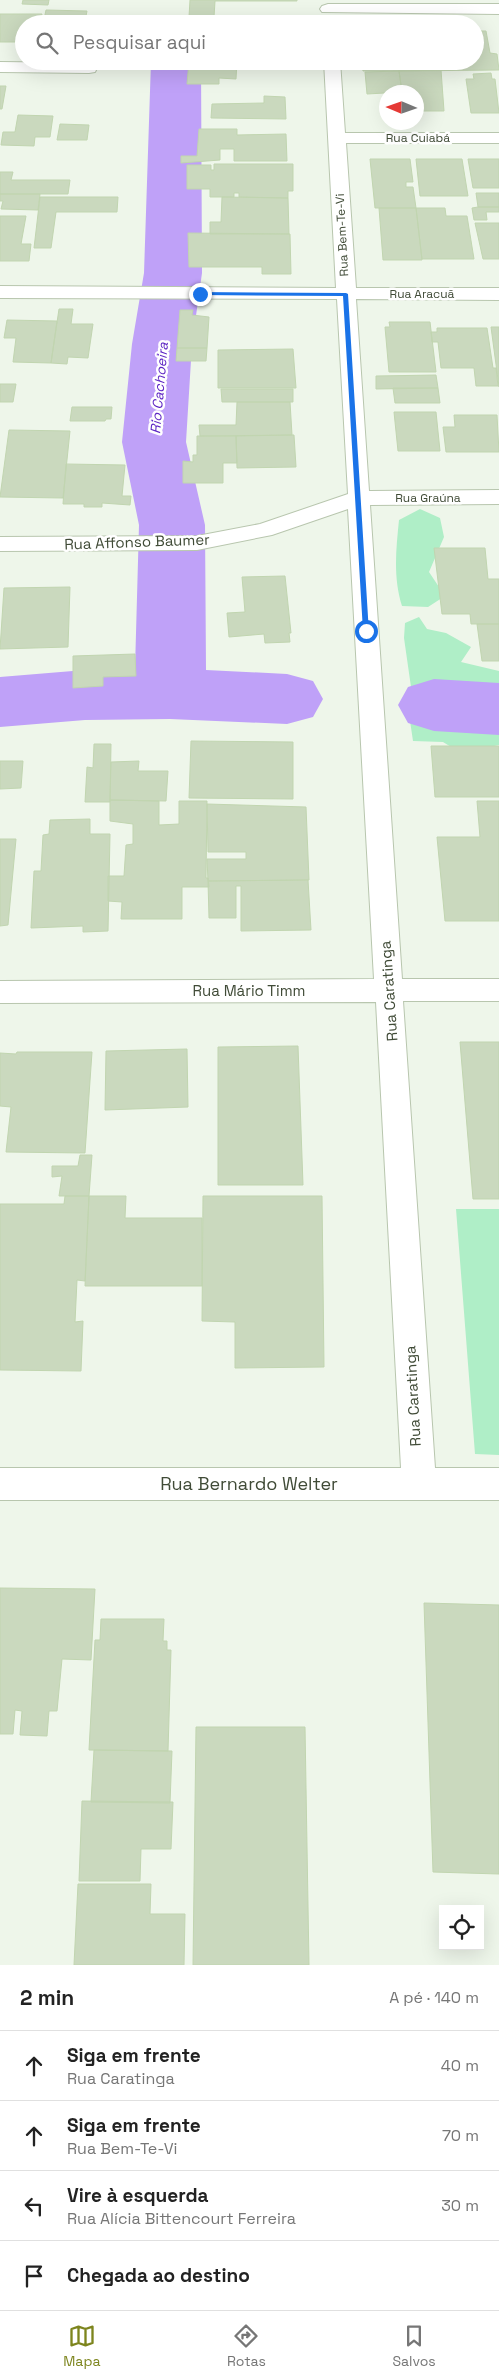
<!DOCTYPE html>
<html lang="pt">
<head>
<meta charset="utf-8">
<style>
  body { margin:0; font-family:"Space Grotesk",sans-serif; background:#f6f6f6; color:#222 }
  .controls { position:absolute; right:15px; bottom:15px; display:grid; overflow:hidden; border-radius:0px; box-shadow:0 5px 20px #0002 }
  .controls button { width:45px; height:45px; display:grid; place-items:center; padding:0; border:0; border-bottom:1px solid #e0e0e0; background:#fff; color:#222; font:25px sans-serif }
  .compass { position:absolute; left:379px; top:85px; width:45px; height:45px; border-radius:50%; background:#fff; box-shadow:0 5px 20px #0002; rotate:272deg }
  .stop { position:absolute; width:15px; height:15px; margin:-11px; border:4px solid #1a73e8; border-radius:50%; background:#fff }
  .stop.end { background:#1a73e8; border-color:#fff; box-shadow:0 1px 5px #0008 }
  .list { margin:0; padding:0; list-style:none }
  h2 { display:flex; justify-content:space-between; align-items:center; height:65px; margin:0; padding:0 20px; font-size:21px }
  h2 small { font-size:16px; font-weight:400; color:#767676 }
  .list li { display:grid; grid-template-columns:32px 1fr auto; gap:15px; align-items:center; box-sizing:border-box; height:70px; padding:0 20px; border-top:1px solid #e0e0e0 }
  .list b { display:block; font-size:19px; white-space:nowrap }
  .list p { margin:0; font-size:16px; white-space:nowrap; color:#767676 }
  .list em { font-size:16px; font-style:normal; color:#767676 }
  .icon { flex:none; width:28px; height:28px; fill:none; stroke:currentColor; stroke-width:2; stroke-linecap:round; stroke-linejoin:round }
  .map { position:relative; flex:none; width:499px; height:1965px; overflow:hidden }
  .search { position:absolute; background:#fff; box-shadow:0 5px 20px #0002; left:15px; right:15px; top:15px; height:55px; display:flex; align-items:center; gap:12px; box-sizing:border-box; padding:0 18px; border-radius:28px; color:#767676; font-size:19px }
  .sheet { height:345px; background:#fff }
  nav { display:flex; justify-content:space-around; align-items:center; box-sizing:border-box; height:70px; border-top:1px solid #e0e0e0; background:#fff; font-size:14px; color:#767676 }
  nav a { display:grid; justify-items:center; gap:2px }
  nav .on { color:#7d851e }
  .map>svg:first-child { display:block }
  .green { fill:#afeec7 }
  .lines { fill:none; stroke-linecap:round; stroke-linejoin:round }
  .river { fill:#bfa1f8; fill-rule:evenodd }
  .building { fill:#cad9be; stroke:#c1d5b0 }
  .minor-casing { stroke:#b8c6ae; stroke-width:2 }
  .minor { fill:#fff; fill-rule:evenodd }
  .route { fill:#1a73e8 }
  .labels { text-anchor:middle; stroke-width:5; stroke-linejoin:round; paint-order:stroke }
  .far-street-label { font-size:12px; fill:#404b37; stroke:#fff }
  .far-water-label { font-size:14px; font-style:italic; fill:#5c24c3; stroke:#fff }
  .street-label { font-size:15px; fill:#404b37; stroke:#fff }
  .near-street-label { font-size:18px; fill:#404b37; stroke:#fff }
</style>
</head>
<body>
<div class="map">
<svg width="499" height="1965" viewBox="0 0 499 1965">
  <rect width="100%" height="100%" fill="#eef6ea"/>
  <path class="green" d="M420,509L440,518L444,537L429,572L445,596L428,607L402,606C393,577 396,550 399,520Z
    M419,617L427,629L446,633L471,647L461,662L499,671V703L412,694L404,638L405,623Z
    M499,711V745L461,753L443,742L413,741L409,714Z
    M456,1209H499V1455L475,1454Z"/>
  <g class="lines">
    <path class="river" d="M151,61H201L202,273L192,344L186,442L205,525L206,670L287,674L313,681L323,699L313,717L287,724L170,719L85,720L0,727V677L85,670L135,669L139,525L122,442L132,344L144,273Z
      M434,679L499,683V735L434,731L408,723L398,705L408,687Z"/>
  </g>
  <path class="building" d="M23,0H49L48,5L22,4Z
    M190,0H297V1H215L214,17H189Z
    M46,10L87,11L85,21L95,22V24H43Z
    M0,14H42L40,24H24V42H0Z
    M200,17H239V24H199Z
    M475,31H486L490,53L497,54L499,70L399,71L398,61H475Z
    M189,61H237L236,79L219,78V84H187Z
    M362,62H399V71H363Z
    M441,70L444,111H416V92H402L399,71Z
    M399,71L402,92L367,94L365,72Z
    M491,73L492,79H495L499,113H471L466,79H474L473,74Z
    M0,86H6L2,109H0Z
    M264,96L285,97L286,119L211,118L212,104L264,103Z
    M18,115L53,116L50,137H35L34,146L1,145L3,132H15Z
    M60,124L89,125L87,140H57Z
    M199,129H237V135L286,134L287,161H234V149H220V160L181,163V156H197Z
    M370,159H410L413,182H406V187H413L416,208H375Z
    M416,159H462L468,196H420Z
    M468,159H499V188H473Z
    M214,164H293V191H288V198L239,197V193H234V197H210V189H187V165H211V170H214Z
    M0,172H13L11,180H70L68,194H0Z
    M476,193H499V207H478Z
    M0,194H40L38,210L1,209L3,201H0Z
    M40,197H118L117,212H56L51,248H34Z
    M222,197L288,198L289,234H210V222H221Z
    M478,207H499V212H486L487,220H474L472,208Z
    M379,208H416L422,260H383Z
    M416,208H445L446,216H467L474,259H422Z
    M0,216H26L21,244H31L29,261H0Z
    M475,223H499V259H483Z
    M188,233L290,234L291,274H262V267H189Z
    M59,309H73L71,324H93L88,358L68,357L67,364L51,363Z
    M180,310H193L192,315L209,317L207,348H177Z
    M7,320L57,321L51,363L13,362L16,338H4Z
    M389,322H430L436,372H389L385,327H390Z
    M491,327H499V387Z
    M437,328H487L493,368H496L498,386H476L474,368H441L438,342H432L431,332H437Z
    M177,348H207L206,361H176Z
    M293,349L296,388H218V350Z
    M436,375L438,388L376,389V376Z
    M0,384H16L13,402H0Z
    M393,388H438L440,403H395Z
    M221,389H293V402H222Z
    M237,402H290L292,435L200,436L199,425H236Z
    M72,407H112L111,419H106L105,421H70Z
    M394,412H436L440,451H398Z
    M454,415H497L499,452H446L443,427H455Z
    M9,430L70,431L63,498L0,497Z
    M294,435L296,467L237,468L236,436Z
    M197,436H236L237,463H223V483H183V461L193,462V455H197Z
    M66,464L125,465L122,496H131L130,505L102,503V507H84V504H63Z
    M434,548H485L488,579H499V624H471L470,614H442Z
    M285,576L291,633H289L290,642L265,643L264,634L229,637L227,613L245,612L242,577Z
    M70,587L68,647L0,649L4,588Z
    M477,624H499V661H482Z
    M135,654L136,676L103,677V686L73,688V656Z
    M191,741L293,742V799L189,798Z
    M94,744H111L110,802H85L87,767L93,768Z
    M431,746H499V797H435Z
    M0,761H23L21,788L0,789Z
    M139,761L138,771H168L166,801L110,800L111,762Z
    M110,800L159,801V825L179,824V801H207L206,878H208L209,887H182V919H121L122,902L108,901V876H124L126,845L133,844V824L110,821Z
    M477,801H499V921H445L437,837H480Z
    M207,804L306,807L309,880L208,881L207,859H246V852H208Z
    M90,819V834H110L108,931L83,932V926L31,928L34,871H41L43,835L49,834L50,820Z
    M0,839H16L8,925L0,926Z
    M308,880L311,930L241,931V886H236V918H209L208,881Z
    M460,1042H499V1199H473Z
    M298,1046L303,1185H218V1047Z
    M187,1049L188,1107L105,1110L106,1051Z
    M17,1052H92L85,1153L6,1152L11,1107L0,1106V1053L16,1054Z
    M80,1155H92L89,1196H59L62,1176L52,1177V1166H78Z
    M65,1196H89L85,1281L77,1280L75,1322L83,1321L81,1371L0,1370V1204H64Z
    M89,1196H126L125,1218H202V1286H85Z
    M203,1196H322L324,1367L235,1368V1322L202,1321Z
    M0,1588L95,1589L91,1660L62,1659L57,1711H49L47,1736L20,1735L22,1711L15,1710L13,1734H0Z
    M424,1603L499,1605V1874L433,1872Z
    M101,1619H164L163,1641H167V1650H171L168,1751L89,1750L95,1640H100Z
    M196,1727H305L309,1965H193Z
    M94,1750L172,1751L170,1803L91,1802Z
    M82,1801L173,1802L171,1849H141L140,1881H79Z
    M78,1884H151L150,1914H185L184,1965H74Z"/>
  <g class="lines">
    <defs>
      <path id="minor" d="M328,4H499V14L322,12L320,9L322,6Z
        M324,61H340L345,133H499V143H346L356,288H499V300L356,299L369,491L499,490V504L370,505L402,979H499V1001H403L435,1468H499V1500H0V1468H401L376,1002L0,1003V981L374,979L348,509L272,535L197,550L0,551V537L197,536L260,524L348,494L337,299L0,298V286L336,288Z
        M0,62L89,63L95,64L97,68L95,72L89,73L0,72Z"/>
    </defs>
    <use href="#minor" class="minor-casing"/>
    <use href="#minor" class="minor"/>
  </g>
  <path class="route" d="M197,292L346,293L348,294L369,633L363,631L343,296L200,295Z"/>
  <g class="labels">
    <g class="far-street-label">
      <text x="418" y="142">Rua Cuiabá</text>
      <text transform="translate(342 235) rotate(-93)" y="4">Rua Bem-Te-Vi</text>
      <text x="422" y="298">Rua Aracuã</text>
      <text x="428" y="502">Rua Graúna</text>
    </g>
    <g class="far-water-label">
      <text transform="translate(159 388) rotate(-85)" y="5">Rio Cachoeira</text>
    </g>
    <g class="street-label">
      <text transform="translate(137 542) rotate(-2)" y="5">Rua Affonso Baumer</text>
      <text x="249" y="996">Rua Mário Timm</text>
      <text transform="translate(389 991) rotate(-94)" y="5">Rua Caratinga</text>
      <text transform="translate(413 1396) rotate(-93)" y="5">Rua Caratinga</text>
    </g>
    <g class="near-street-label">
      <text x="249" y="1490">Rua Bernardo Welter</text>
    </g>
  </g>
</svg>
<div class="controls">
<button><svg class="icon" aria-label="locate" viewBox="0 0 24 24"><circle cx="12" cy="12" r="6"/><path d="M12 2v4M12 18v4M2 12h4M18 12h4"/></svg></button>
</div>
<svg class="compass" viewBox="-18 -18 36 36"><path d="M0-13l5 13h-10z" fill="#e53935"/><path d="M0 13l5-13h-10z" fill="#767676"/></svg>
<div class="stop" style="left:366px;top:631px"></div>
<div class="stop end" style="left:200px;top:294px"></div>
<div class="search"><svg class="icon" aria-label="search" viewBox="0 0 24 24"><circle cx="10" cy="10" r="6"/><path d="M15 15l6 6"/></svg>Pesquisar aqui</div>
</div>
<section class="sheet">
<h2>2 min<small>A pé · 140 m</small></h2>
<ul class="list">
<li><svg class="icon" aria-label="ahead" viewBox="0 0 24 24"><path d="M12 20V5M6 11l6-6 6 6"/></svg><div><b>Siga em frente</b><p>Rua Caratinga</p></div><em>40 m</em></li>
<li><svg class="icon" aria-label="ahead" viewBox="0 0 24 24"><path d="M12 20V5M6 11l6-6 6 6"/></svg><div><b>Siga em frente</b><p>Rua Bem-Te-Vi</p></div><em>70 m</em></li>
<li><svg class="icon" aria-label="left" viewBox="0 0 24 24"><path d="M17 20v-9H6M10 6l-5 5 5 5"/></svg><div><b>Vire à esquerda</b><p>Rua Alícia Bittencourt Ferreira</p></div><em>30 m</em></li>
<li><svg class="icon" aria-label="arrive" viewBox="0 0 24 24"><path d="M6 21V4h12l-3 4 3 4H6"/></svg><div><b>Chegada ao destino</b></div></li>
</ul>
</section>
<nav>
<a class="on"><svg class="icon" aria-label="map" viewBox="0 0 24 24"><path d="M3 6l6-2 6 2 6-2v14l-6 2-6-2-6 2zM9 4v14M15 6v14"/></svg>Mapa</a>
<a><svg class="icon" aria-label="directions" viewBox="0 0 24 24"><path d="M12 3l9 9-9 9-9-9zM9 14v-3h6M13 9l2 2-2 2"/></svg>Rotas</a>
<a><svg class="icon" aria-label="saved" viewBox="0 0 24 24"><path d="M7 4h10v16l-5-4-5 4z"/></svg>Salvos</a>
</nav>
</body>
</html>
